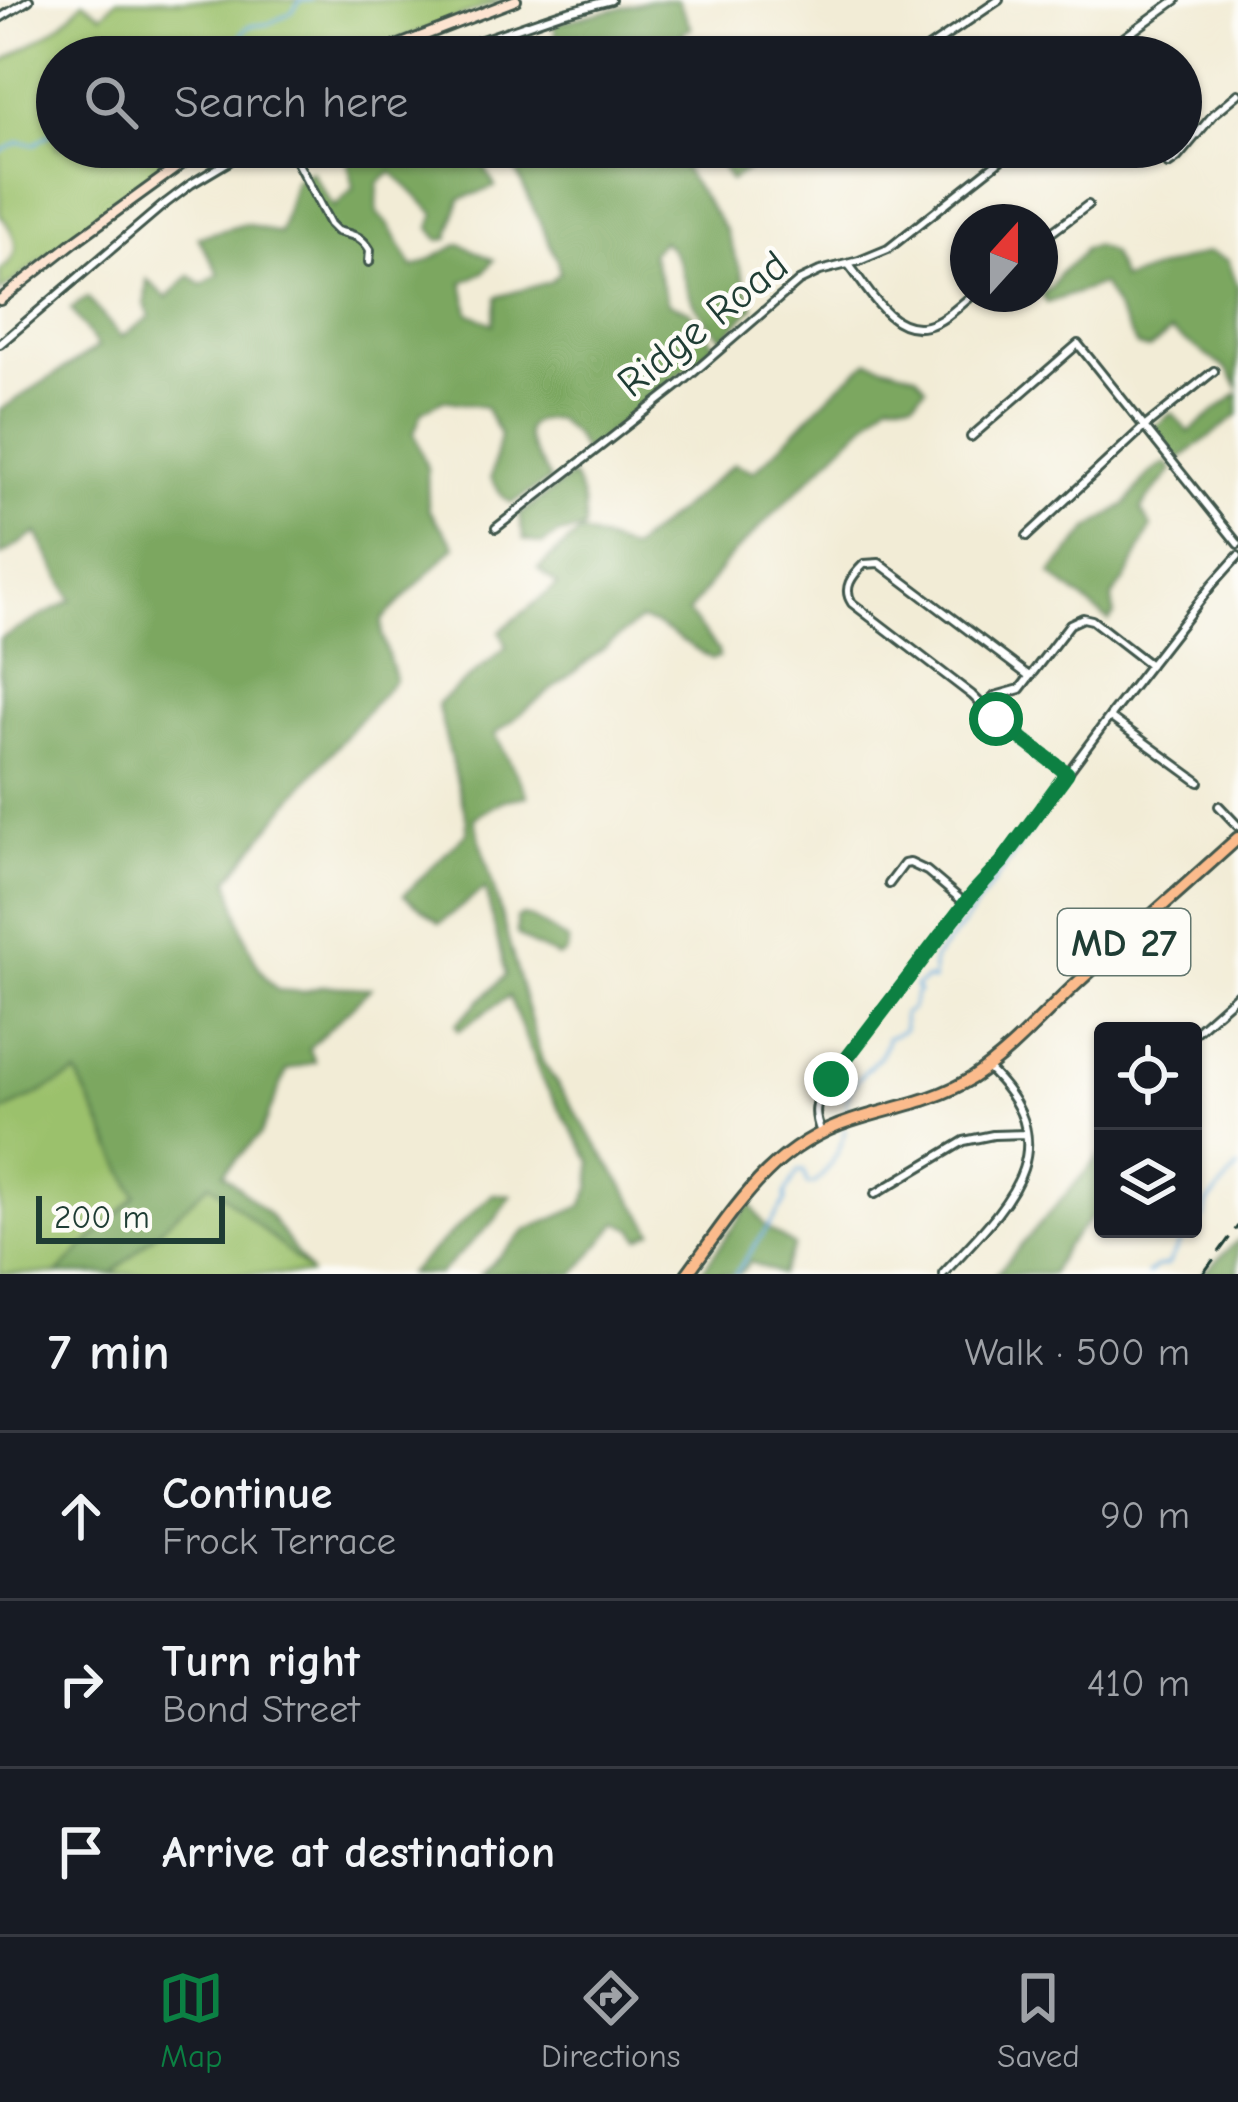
<!DOCTYPE html>
<html lang="en">
<head>
<meta charset="utf-8">
<style>
  body { margin:0; font-family:"Comic Neue",sans-serif; background:#20242c; color:#f1f3f6 }
  .controls { position:absolute; right:36px; bottom:36px; display:grid; overflow:hidden; border-radius:12px; box-shadow:0 3px 9px #0004 }
  .controls button { width:108px; height:108px; display:grid; place-items:center; padding:0; border:0; border-bottom:3px solid #363941; background:#171b24; color:#f1f3f6; font:60px sans-serif }
  .compass { position:absolute; left:950px; top:204px; width:108px; height:108px; border-radius:50%; background:#171b24; box-shadow:0 3px 9px #0004; rotate:21deg }
  .scale { position:absolute; left:36px; bottom:30px; width:189px; box-sizing:border-box; padding-left:12px; border:6px solid #1f3d34; border-top:0; font-size:33px; line-height:42px; white-space:nowrap; color:#1f3d34; -webkit-text-stroke:9px #fdfcf7; paint-order:stroke }
  .stop { position:absolute; width:36px; height:36px; margin:-27px; border:9px solid #0b8043; border-radius:50%; background:#fff }
  .stop.end { background:#0b8043; border-color:#fff; box-shadow:0 3px 12px #0008 }
  .list { margin:0; padding:0; list-style:none }
  h2 { display:flex; justify-content:space-between; align-items:center; height:156px; margin:0; padding:0 48px; font-size:51px }
  h2 small { font-size:39px; font-weight:400; color:#9ea1a6 }
  .list li { display:grid; grid-template-columns:78px 1fr auto; gap:36px; align-items:center; box-sizing:border-box; height:168px; padding:0 48px; border-top:3px solid #363941 }
  .list b { display:block; font-size:45px; white-space:nowrap }
  .list p { margin:0; font-size:39px; white-space:nowrap; color:#9ea1a6 }
  .list em { font-size:39px; font-style:normal; color:#9ea1a6 }
  .icon { flex:none; width:66px; height:66px; fill:none; stroke:currentColor; stroke-width:2; stroke-linecap:round; stroke-linejoin:round }
  .map { position:relative; flex:none; width:1238px; height:1274px; overflow:hidden }
  .search { position:absolute; background:#171b24; box-shadow:0 3px 9px #0004; left:36px; right:36px; top:36px; height:132px; display:flex; align-items:center; gap:30px; box-sizing:border-box; padding:0 42px; border-radius:66px; color:#9ea1a6; font-size:45px }
  .sheet { height:660px; background:#171b24 }
  nav { display:flex; justify-content:space-around; align-items:center; box-sizing:border-box; height:168px; border-top:3px solid #363941; background:#171b24; font-size:33px; color:#9ea1a6 }
  nav a { display:grid; justify-items:center; gap:6px }
  nav .on { color:#0b8043 }
  .map>svg:first-child { display:block }
  .green { fill:#9bc16c; stroke:#5d7f50; stroke-width:3 }
  .forest { fill:#7ca760; stroke:#4e724a; stroke-width:3 }
  .lines { fill:none; stroke-linecap:round; stroke-linejoin:round }
  .stream { stroke:#67acdd; stroke-width:3 }
  .minor-casing { stroke:#3f574c; stroke-width:12 }
  .tertiary-casing { stroke:#3f574c; stroke-width:12 }
  .secondary-casing { stroke:#3f574c; stroke-width:14 }
  .trunk-casing { stroke:#3f574c; stroke-width:16 }
  .minor { stroke:#fff; stroke-width:6 }
  .tertiary { stroke:#fff; stroke-width:6 }
  .secondary { stroke:#fde4d1; stroke-width:8 }
  .trunk { stroke:#fbbb8c; stroke-width:10 }
  .rail { stroke:#1f3d34; stroke-width:3; stroke-dasharray:18 9; stroke-linecap:butt }
  .route { stroke:#0b8043; stroke-width:15 }
  .labels { text-anchor:middle; stroke-width:9; stroke-linejoin:round; paint-order:stroke }
  .shield { fill:#fdfcf7; stroke:#62766e; stroke-width:3 }
  .shield-label { font-size:39px; font-weight:bold; fill:#1f3d34 }
  .street-label { font-size:42px; fill:#1f3d34; stroke:#fdfcf7 }
</style>
</head>
<body>
<div class="map">
<svg width="1238" height="1274" viewBox="0 0 1238 1274">
  <rect width="100%" height="100%" fill="#fdfcf7"/>
  <filter id="ink" filterUnits="userSpaceOnUse"><feTurbulence type="fractalNoise" baseFrequency=".00833" numOctaves="2"/><feDisplacementMap in="SourceGraphic" scale="24" xChannelSelector="R" yChannelSelector="G"/><feConvolveMatrix kernelMatrix="1 2 1 2 8 2 1 2 1" color-interpolation-filters="sRGB"/></filter>
  <filter id="wash" filterUnits="userSpaceOnUse"><feTurbulence type="fractalNoise" baseFrequency=".004" numOctaves="4" result="noise"/><feDisplacementMap in="SourceGraphic" scale="48" xChannelSelector="R" yChannelSelector="G"/><feGaussianBlur stdDeviation="2.7" result="paint"/><feColorMatrix in="noise" values="0 0 0 0 0 0 0 0 0 0 0 0 0 0 0 0 0 1.4 0 .05"/><feComposite in="paint" operator="in"/></filter>
  <g filter="url(#wash)">
    <rect width="100%" height="100%" fill="#f2ecd6"/>
    <path class="green" d="M117,0H503L355,57H57V147H191L0,292V271C24,254 16,234 0,214V63C28,45 63,29 83,1L102,15Z
      M77,1074L136,1196L57,1274H0V1113Z
      M210,1182L309,1271L310,1274H112Z"/>
    <path class="forest" d="M652,0H678L691,28L682,33L695,57H563L553,24Z
      M344,147H434L440,161L465,147H474L495,187L460,199L448,239L439,240L430,228L435,214L392,172L378,183L377,213L389,225L413,268L460,244L494,260L484,272L463,282L469,313L493,324L497,297L550,282L560,273L556,257L505,147H741L752,167L730,181L714,152L683,168L726,231L754,307L723,338C708,324 697,311 688,291C679,269 683,256 662,241L651,253L668,303L688,310L715,345L584,453L575,436L556,419C502,417 538,455 550,480L512,503L504,498L491,478L500,435L485,407L443,400L422,412L414,433L427,468L428,509L455,546L382,620V635L395,679L300,789L229,879C240,919 247,962 277,990L303,992L323,986L371,988L309,1048L315,1062L287,1070L260,1135L223,1173L270,1216L309,1271L210,1183L112,1274H57L136,1196L77,1074L0,1113V639L72,600L37,533L0,556V410L98,347L71,309L87,297L121,337L150,317L145,304L147,280L167,298L190,275L202,285L219,274L198,237L246,224L280,234L295,180L311,171L334,207L354,188Z
      M1095,246L1111,253L1122,280L1208,252L1228,260L1238,287V387L1228,370L1171,331L1149,349L1137,346L1102,284L1047,303L1042,294C1054,286 1052,286 1059,275C1067,264 1078,262 1084,249Z
      M869,361L916,374L926,387L914,400H889L727,560L688,613L718,651L719,657L712,659L655,624L640,620L495,734L528,796L504,800L474,818L542,1061L653,1231L640,1238L633,1229L618,1222L575,1274H480L527,1230L582,1206L591,1186V1161L542,1080L509,996L459,1030L456,1024L506,975L485,888L440,923L404,895L467,832V821L437,704L507,647L500,631L558,585L538,569L580,532L631,550L734,464L754,471C794,436 826,393 869,361Z
      M1238,393V415L1177,461L1152,429L1172,413L1189,432Z
      M1166,463L1172,470C1162,486 1148,493 1141,510L1151,527L1126,579L1112,597L1114,615L1109,621L1051,574L1089,529L1126,504L1149,474Z
      M572,476C582,492 587,510 584,529L559,534L542,544L524,540L519,515Z
      M523,916L532,918L568,941C568,949 568,953 559,957L532,945L517,934V918Z
      M1103,1152V1205L1064,1248L1051,1274H996Z
      M493,1194L511,1196L495,1220L439,1274H408Z
      M750,1203L766,1227L794,1246L781,1274L750,1262L739,1274H700Z
      M1238,1240V1274H1203Z"/>
    <g class="lines">
      <path class="stream" d="M217,57L239,45L243,32L249,26L268,24L292,12L300,1L311,0
        M0,152L19,142L35,144L57,129
        M1023,840L1048,807
        M846,1117C846,1110 845,1103 848,1096C855,1073 884,1062 887,1038L904,1030L903,1014L911,1009L916,994L919,992L915,987L927,979L933,981V960L962,926L1019,847
        M1193,1221L1205,1217L1207,1204L1238,1168
        M735,1274L786,1201L785,1195L798,1171H804L807,1184H814C828,1170 842,1150 845,1129
        M1147,1274L1156,1267L1168,1265L1187,1229"/>
    </g>
  </g>
  <g filter="url(#ink)">
    <g class="lines">
      <defs>
        <path id="minor" d="M0,18L29,0
          M915,57L999,0
          M1097,57L1176,0
          M289,147L330,224L337,231C352,235 361,235 370,250L369,262
          M820,161L827,147
          M1168,164L1177,158L1214,114L1238,94
          M1040,241L1088,205
          M849,265C868,288 890,335 927,326C944,322 960,305 974,294
          M971,437L1078,344L1238,544
          M496,528L680,384L799,281L820,271L859,261L888,249L1017,147
          M1027,536L1144,427L1214,371
          M1029,676L879,563L864,564C852,576 842,588 852,603L972,695L996,719L1067,773
          M985,706L995,696L1020,689L1070,624L1083,618L1092,620L1150,665
          M1110,717L1199,782
          M1219,806L1238,826
          M889,884L904,864L910,863L927,871L966,904
          M1193,1034L1238,994
          M821,1132C813,1114 815,1102 826,1085L974,892L1000,864L1110,716L1212,585L1238,556
          M875,1194L964,1141L993,1135L1026,1134
          M943,1274C1003,1209 1074,1149 986,1067"/>
        <path id="tertiary" d="M432,57L561,13L611,0
          M0,344L162,206L191,184L253,147"/>
        <path id="secondary" d="M368,57L516,0
          M0,300L74,242L205,147"/>
        <path id="trunk" d="M687,1274C735,1209 770,1147 851,1121C893,1107 934,1102 972,1078C1010,1053 1041,1017 1074,986C1128,936 1183,888 1238,838"/>
      </defs>
      <use href="#minor" class="minor-casing"/>
      <use href="#tertiary" class="tertiary-casing"/>
      <use href="#secondary" class="secondary-casing"/>
      <use href="#trunk" class="trunk-casing"/>
      <use href="#minor" class="minor"/>
      <use href="#tertiary" class="tertiary"/>
      <use href="#secondary" class="secondary"/>
      <use href="#trunk" class="trunk"/>
      <path class="rail" d="M1203,1274L1238,1226"/>
    </g>
  </g>
  <g class="lines" filter="url(#ink)">
    <path class="route" d="M831,1079L974,892L1002,862L1067,773L996,719"/>
  </g>
  <g class="labels">
    <rect class="shield" x="1058" y="909" width="132" height="66" rx="9"/>
    <g class="shield-label">
      <text x="1124" y="956">MD 27</text>
    </g>
    <g class="street-label">
      <text transform="translate(702 323) rotate(-39)" y="15">Ridge Road</text>
    </g>
  </g>
</svg>
<div class="controls">
<button><svg class="icon" aria-label="locate" viewBox="0 0 24 24"><circle cx="12" cy="12" r="6"/><path d="M12 2v4M12 18v4M2 12h4M18 12h4"/></svg></button>
<button><svg class="icon" aria-label="layers" viewBox="0 0 24 24"><path d="M12 4l9 5-9 5-9-5zM3 14l9 5 9-5"/></svg></button>
</div>
<svg class="compass" viewBox="-18 -18 36 36"><path d="M0-13l5 13h-10z" fill="#e53935"/><path d="M0 13l5-13h-10z" fill="#9ea1a6"/></svg>
<div class="scale">200 m</div>
<div class="stop" style="left:996px;top:719px"></div>
<div class="stop end" style="left:831px;top:1079px"></div>
<div class="search"><svg class="icon" aria-label="search" viewBox="0 0 24 24"><circle cx="10" cy="10" r="6"/><path d="M15 15l6 6"/></svg>Search here</div>
</div>
<section class="sheet">
<h2>7 min<small>Walk · 500 m</small></h2>
<ul class="list">
<li><svg class="icon" aria-label="ahead" viewBox="0 0 24 24"><path d="M12 20V5M6 11l6-6 6 6"/></svg><div><b>Continue</b><p>Frock Terrace</p></div><em>90 m</em></li>
<li><svg class="icon" aria-label="right" viewBox="0 0 24 24"><path d="M7 20v-9h11M14 6l5 5-5 5"/></svg><div><b>Turn right</b><p>Bond Street</p></div><em>410 m</em></li>
<li><svg class="icon" aria-label="arrive" viewBox="0 0 24 24"><path d="M6 21V4h12l-3 4 3 4H6"/></svg><div><b>Arrive at destination</b></div></li>
</ul>
</section>
<nav>
<a class="on"><svg class="icon" aria-label="map" viewBox="0 0 24 24"><path d="M3 6l6-2 6 2 6-2v14l-6 2-6-2-6 2zM9 4v14M15 6v14"/></svg>Map</a>
<a><svg class="icon" aria-label="directions" viewBox="0 0 24 24"><path d="M12 3l9 9-9 9-9-9zM9 14v-3h6M13 9l2 2-2 2"/></svg>Directions</a>
<a><svg class="icon" aria-label="saved" viewBox="0 0 24 24"><path d="M7 4h10v16l-5-4-5 4z"/></svg>Saved</a>
</nav>
</body>
</html>
